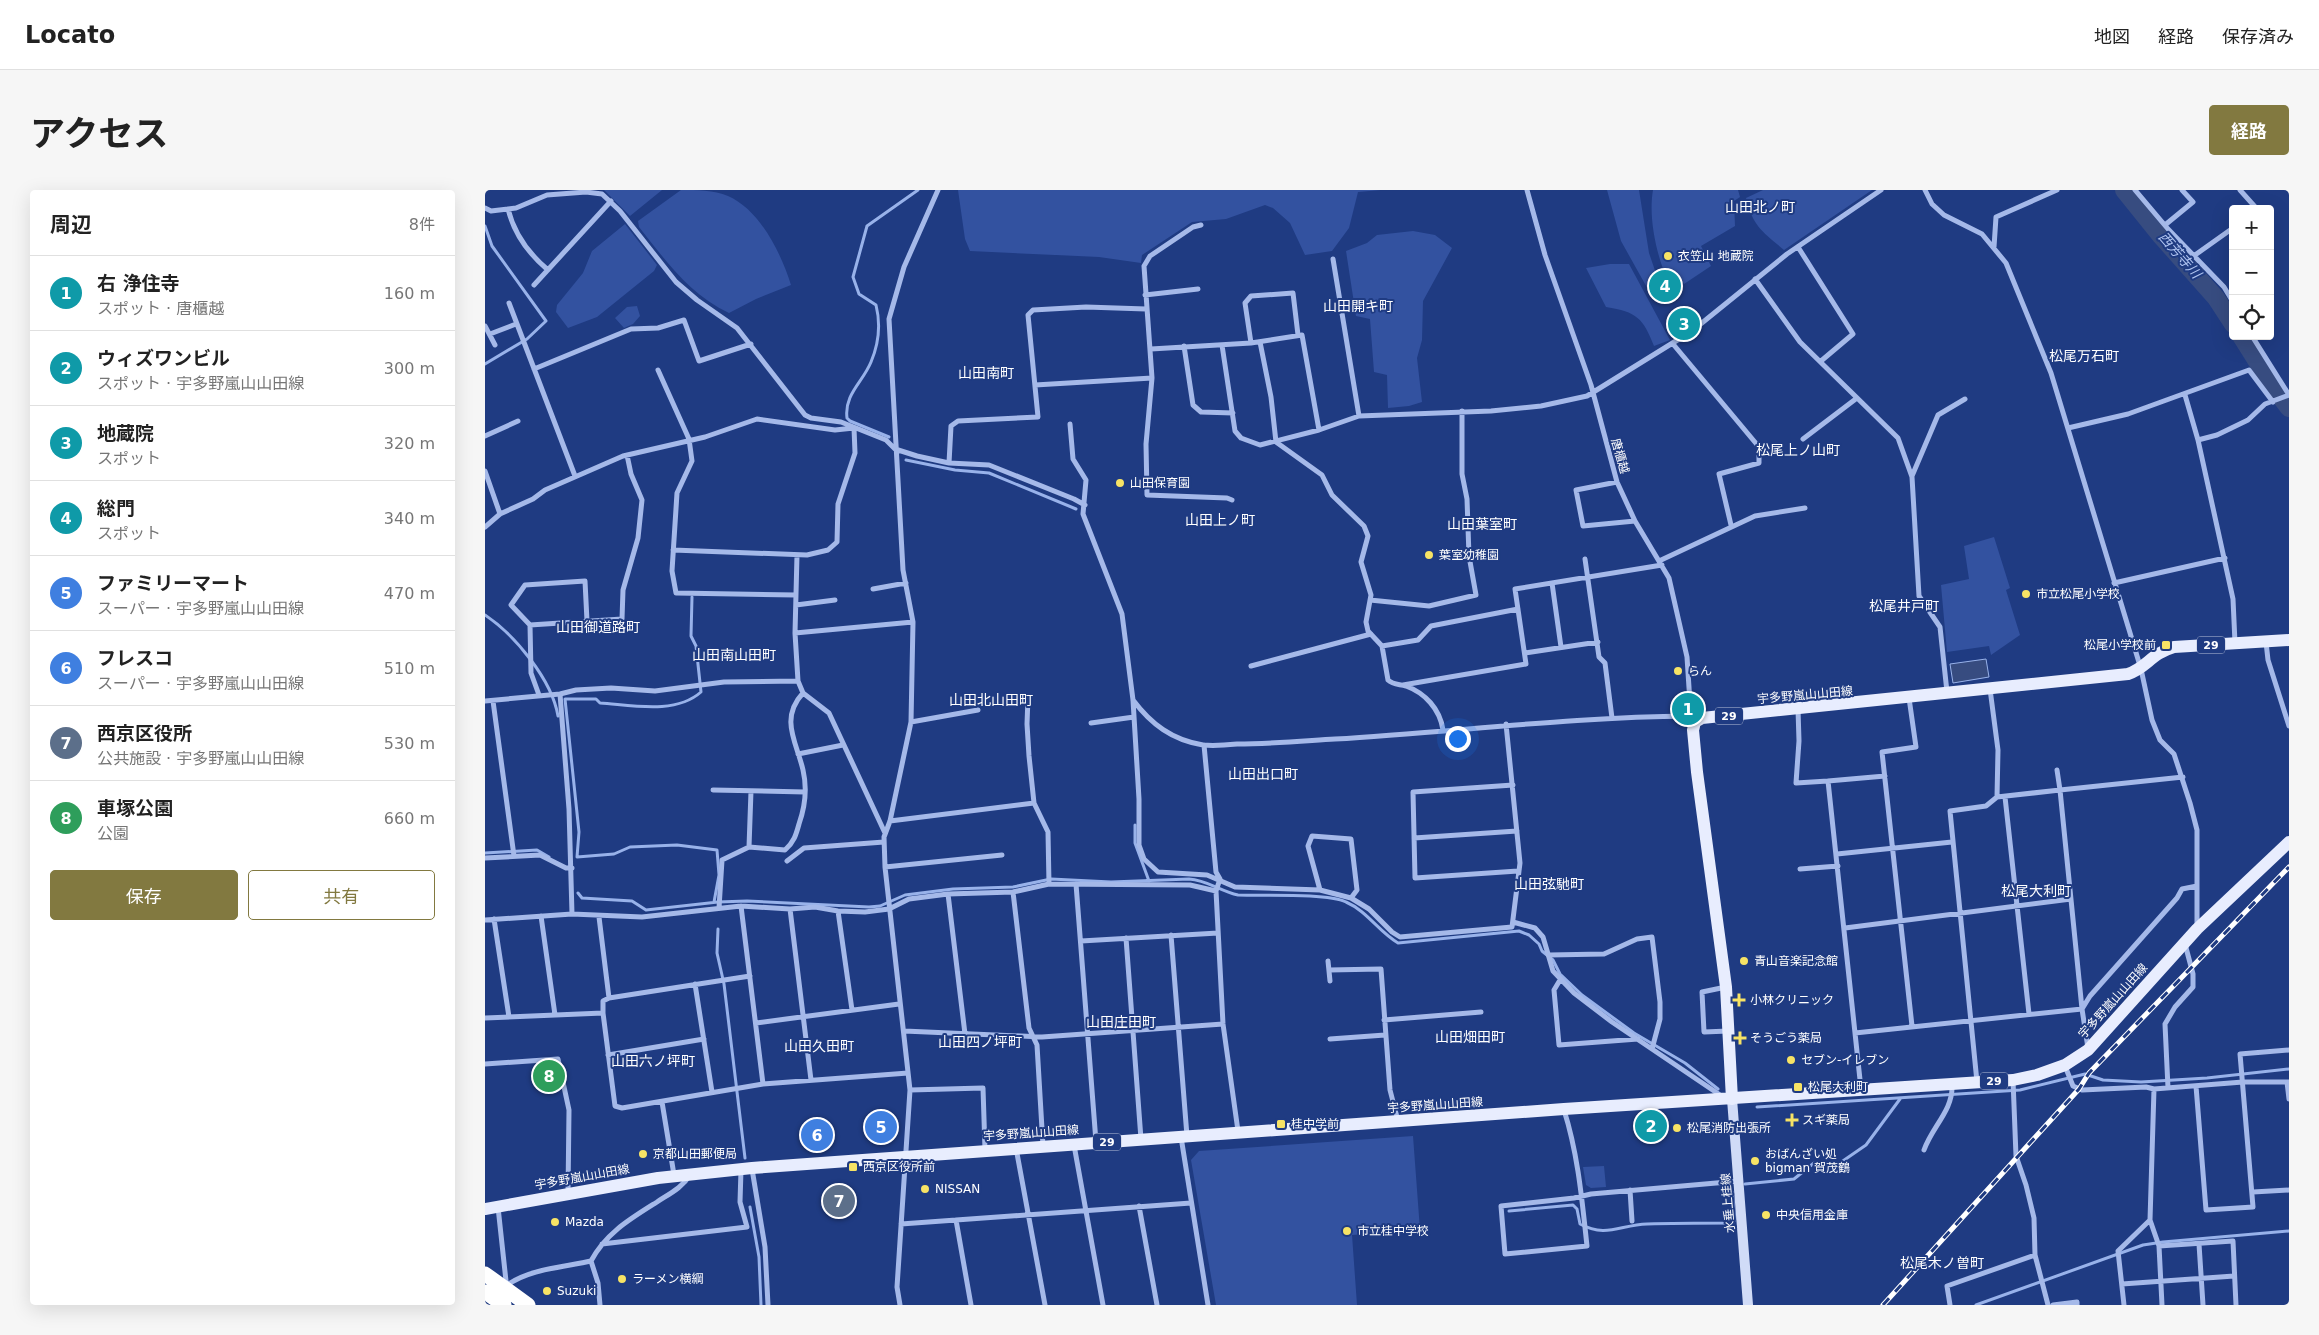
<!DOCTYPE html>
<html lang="ja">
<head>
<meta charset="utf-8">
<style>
  body { margin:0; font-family:"DejaVu Sans","Noto Sans JP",sans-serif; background:#f6f6f6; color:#222 }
  .controls { position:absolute; right:15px; top:15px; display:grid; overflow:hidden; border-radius:5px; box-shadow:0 5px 20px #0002 }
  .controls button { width:45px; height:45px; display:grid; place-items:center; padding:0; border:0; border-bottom:1px solid #e0e0e0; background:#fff; color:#222; font:25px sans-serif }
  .you { position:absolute; left:972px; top:548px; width:18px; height:18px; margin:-12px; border:4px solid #fff; border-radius:50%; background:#1a73e8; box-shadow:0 0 0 8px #1a73e833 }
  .badge { display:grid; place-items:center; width:32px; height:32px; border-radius:50%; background:#827940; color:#fff; font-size:16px; font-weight:700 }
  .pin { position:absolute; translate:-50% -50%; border:2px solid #fff; box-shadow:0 1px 5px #0006 }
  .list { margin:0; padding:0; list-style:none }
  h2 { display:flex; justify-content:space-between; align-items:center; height:65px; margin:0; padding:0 20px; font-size:21px }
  h2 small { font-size:16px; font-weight:400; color:#767676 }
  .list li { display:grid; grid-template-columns:32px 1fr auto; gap:15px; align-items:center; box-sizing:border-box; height:75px; padding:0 20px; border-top:1px solid #e0e0e0 }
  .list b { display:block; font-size:19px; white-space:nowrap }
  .list p { margin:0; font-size:16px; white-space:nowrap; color:#767676 }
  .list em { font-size:16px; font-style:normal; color:#767676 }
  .actions { display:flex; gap:10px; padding:15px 20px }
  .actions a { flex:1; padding:11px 0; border:1px solid #827940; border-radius:5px; text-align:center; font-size:18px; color:#827940 }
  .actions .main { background:#827940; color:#fff }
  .icon { flex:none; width:28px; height:28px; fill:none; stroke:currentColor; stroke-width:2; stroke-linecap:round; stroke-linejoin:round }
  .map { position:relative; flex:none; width:1804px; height:1115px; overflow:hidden; border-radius:5px }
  header { display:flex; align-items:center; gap:30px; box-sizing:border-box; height:70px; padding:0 25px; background:#fff; border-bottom:1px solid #e0e0e0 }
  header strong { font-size:24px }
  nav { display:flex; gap:28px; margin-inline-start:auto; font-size:18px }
  .intro { display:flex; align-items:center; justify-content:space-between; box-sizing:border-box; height:120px; padding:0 30px }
  h1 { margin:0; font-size:35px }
  .button { padding:12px 22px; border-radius:5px; background:#827940; color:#fff; font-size:18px; font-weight:700 }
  main { display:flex; gap:30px; padding:0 30px }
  aside { flex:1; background:#fff; border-radius:5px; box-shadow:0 5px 20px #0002 }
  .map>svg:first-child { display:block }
  .green { fill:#3352a0 }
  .water { fill:#374c80; stroke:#98b2ea }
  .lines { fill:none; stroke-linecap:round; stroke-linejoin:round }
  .stream { stroke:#98b2ea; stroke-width:3 }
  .river { stroke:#374c80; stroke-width:18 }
  .street { stroke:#a5b9e9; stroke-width:5 }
  .secondary { stroke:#d0dbf7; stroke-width:10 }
  .primary { stroke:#e8edfe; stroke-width:12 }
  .highway { stroke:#fff; stroke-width:15 }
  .rail-casing { stroke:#fff; stroke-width:5 }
  .rail { stroke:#1f3b82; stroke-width:3; stroke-dasharray:9; stroke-linecap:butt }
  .poi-dot { fill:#f7e365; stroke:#1f3b82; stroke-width:2 }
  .labels { text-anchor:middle; stroke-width:4; stroke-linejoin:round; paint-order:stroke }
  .shield { fill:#1f3b82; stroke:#bcc4da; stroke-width:1 }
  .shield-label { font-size:11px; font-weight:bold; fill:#fff }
  .poi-label { font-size:12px; fill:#fff; stroke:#1f3b82; text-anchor:start }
  .street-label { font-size:12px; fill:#fff; stroke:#1f3b82 }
  .neighbourhood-label { font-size:14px; fill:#fff; stroke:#1f3b82 }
  .water-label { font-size:14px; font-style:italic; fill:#b0c4f0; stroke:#1f3b82 }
</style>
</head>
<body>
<header>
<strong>Locato</strong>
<nav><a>地図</a><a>経路</a><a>保存済み</a></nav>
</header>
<div class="intro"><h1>アクセス</h1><a class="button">経路</a></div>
<main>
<aside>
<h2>周辺<small>8件</small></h2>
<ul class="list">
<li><span class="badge" style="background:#0f9aa8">1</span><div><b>右 浄住寺</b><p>スポット · 唐櫃越</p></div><em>160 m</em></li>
<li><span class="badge" style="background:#0f9aa8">2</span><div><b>ウィズワンビル</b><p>スポット · 宇多野嵐山山田線</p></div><em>300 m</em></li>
<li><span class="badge" style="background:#0f9aa8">3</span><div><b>地蔵院</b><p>スポット</p></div><em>320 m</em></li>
<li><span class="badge" style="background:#0f9aa8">4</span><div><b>総門</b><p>スポット</p></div><em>340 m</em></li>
<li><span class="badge" style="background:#3f7fe0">5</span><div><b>ファミリーマート</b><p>スーパー · 宇多野嵐山山田線</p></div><em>470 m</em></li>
<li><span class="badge" style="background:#3f7fe0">6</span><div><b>フレスコ</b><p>スーパー · 宇多野嵐山山田線</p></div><em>510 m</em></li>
<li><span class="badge" style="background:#5c6f8a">7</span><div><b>西京区役所</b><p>公共施設 · 宇多野嵐山山田線</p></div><em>530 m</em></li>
<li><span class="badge" style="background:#2e9e5b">8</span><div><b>車塚公園</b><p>公園</p></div><em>660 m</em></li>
</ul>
<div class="actions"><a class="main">保存</a><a>共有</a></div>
</aside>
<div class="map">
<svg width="1804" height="1115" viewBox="0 0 1804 1115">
  <rect width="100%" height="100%" fill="#1f3b82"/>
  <path class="green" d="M119,0H177L145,26Z
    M196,0C211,0 229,0 243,6C275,20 296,63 306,95L271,109L244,123C204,104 181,71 154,37L153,31Z
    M473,0H896L873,2L864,38L847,61L820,65L805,33L788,18L780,15L741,29L707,32L657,65L656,73L614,67L485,61L480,49Z
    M1122,0H1154L1164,63L1176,98L1165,103L1136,51Z
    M1168,0H1253L1255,7L1249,11L1250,36L1216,56L1226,76L1199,94L1194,87L1183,92C1172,66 1163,29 1168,0Z
    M1278,0H1387L1299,60C1278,42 1268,37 1261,8Z
    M140,34L172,75L169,81L112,127L83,138L71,122L72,115L98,83L107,61Z
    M928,41L950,45L967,58L938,111L937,150L932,168L937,212L924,216L903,218L902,185L889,182L885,129L871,126L861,61L882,53L892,45Z
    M1125,74H1144L1185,150L1169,156C1158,128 1152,122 1121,117L1101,78Z
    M152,116L155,126L148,134L139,138L130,128L142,117Z
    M1509,347L1525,398L1521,400L1535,445L1506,465L1504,456L1462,462L1456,395L1484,389L1479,356Z
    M66,874L72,879L74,892L56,894L54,875Z
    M928,946L935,1040L867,1045L872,1115H731L706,970L714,961Z
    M1119,976L1121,997L1106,998L1101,995L1098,977Z"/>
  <path class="water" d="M1501,469L1504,487L1468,493L1465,474Z"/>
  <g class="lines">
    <path class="stream" d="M0,36L7,56L61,131L42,149L0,174
      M404,247L365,231L362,228C359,204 378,192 386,172C394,153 396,135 391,115L374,104L368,87L382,36L433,0
      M421,270L470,280L504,283L591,319
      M207,407L206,446L211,456L216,502C190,525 146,515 115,513L111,509H80L94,642L92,667L129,664L145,657L192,655L232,660L234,685L229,712
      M0,425C30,445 67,490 73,526
      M650,635V653L664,691
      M0,663L52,660L64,667
      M93,703L97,708L147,711L161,720L233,712L262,711L384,717L395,716L420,705L468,699L528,697L566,689L626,692L704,689C722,690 735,701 753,705C777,706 842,703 861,712C882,721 894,742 913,753L1034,741L1044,745L1054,754L1057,761L1068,770L1075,784L1097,805L1149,843L1200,873L1233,899
      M233,739L232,763L239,794L260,968
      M1272,917L1535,900L1600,884L1618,890L1656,892L1722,888L1804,879
      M1260,994L1309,989L1329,973L1352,975L1381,955L1415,909
      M265,1017L274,1067L276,1115
      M1024,1021L1088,1015L1092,1019L1095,1034C1121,1048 1135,1035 1162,1034C1190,1033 1219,1033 1248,1033L1250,1029L1247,1002
      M1491,1115L1658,1055L1678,1052L1804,1041"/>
    <path class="river" d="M1639,0L1676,46L1731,108L1748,134
      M1756,146L1788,197L1804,218"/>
    <path class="street" d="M1042,0L1060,65L1106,195L1132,292L1150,331L1184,388L1202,467L1206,528
      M1440,0L1447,14L1459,25L1497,44L1521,73L1566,183L1656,479L1667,530L1675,550L1689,564L1705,613L1712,640V737
      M1650,0L1683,39L1739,97L1748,112
      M1755,0L1772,19
      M0,18L6,21L31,18L62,5L101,2L117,4L135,21L191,92L212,110L252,138L320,225L326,228L356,232L401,250L410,259L432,266L464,273L504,275L589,309L600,315
      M23,19C29,43 44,64 63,80
      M716,35L708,37L665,66L659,76L667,188L661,254L662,305L742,308L747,310
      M1680,35L1708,12L1697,0
      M1313,57L1368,144L1336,171
      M1509,57L1511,27L1572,0
      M1710,65L1748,38
      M848,69L874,226
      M1270,89L1315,152L1413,248L1427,287L1434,406L1455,437L1462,502
      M49,95L126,11
      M660,105L713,99
      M24,113L90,286
      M0,136L10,155
      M5,144L31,134
      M1767,146L1804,205
      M775,152L786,207L791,252L837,285L847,305L879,336L883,346L876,372L886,405L881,432L883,441L897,456L903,490C908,495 914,494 921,496C940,503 955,519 958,540
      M766,153L760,113L766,106L808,103L813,145
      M1188,154L1274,257V273L1234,284L1246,335
      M737,155L750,241L756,248L775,255L834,240L874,226L1006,221L1056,216L1102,206L1207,141L1302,64L1396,0
      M699,156L708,215L716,222L748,223
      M666,159L766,153L817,145L834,240
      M49,179L146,139L173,138L199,130L214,171L266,154
      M173,180L204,249L207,271L192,303L187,381L191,403L311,405
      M550,195L667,188
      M1700,205L1713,250
      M585,234L588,269L601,290L598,324L637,424L648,510L654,609V655L659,669L673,682L722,685L750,697L835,700L866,708L884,719L907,742L915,747L1027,737L1035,673L1021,534
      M1583,238L1643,224L1764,180L1788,212
      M0,246L33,231
      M1318,249L1372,208
      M464,273L466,236L473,231L553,227L543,125L548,120L601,117L661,119
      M0,281L15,324
      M1427,286L1453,225L1480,209
      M1132,292L1091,300L1098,336L1150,331
      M0,337L15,324L48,309L60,300L138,266L220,247L272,229L350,240L369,238
      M188,360L322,365L343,360L352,352L353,314L370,263L369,238
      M312,365L310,443L313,491L318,503L344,523L400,643
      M1100,369L1114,467L1120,473L1127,528
      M1174,371L1270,326L1320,318
      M1067,393L1076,457
      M1629,393L1740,368
      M388,399L421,393
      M885,410L944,416L991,405L984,366L982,309L977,284V221
      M311,415L350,410
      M45,435L137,429L138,400L153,348L157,310L146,284L142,265
      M310,443L428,432
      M1781,452L1783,470L1804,536
      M1750,453L1748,409L1713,250L1732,245L1763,230L1780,214L1804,205
      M897,456L933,450L946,436L1033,419
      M1040,463L1113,452
      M766,476L886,444
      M918,495L1041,474L1030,399L1177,375
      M1505,499L1513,560L1512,607
      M75,504L84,619L87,724
      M54,505L46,483L45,435L26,415L40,395L100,391L102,431
      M543,507L542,534L544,566L549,613L563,642L564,694
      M1424,508L1431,557L1397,562L1427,836
      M648,510C666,534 687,550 718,555C729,556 742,555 752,554C785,554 818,551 850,549C969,542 1086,527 1204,526
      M0,511L75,504L91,500L126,498L170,501L239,492L313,491
      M8,511L29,666
      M1313,519L1314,551L1311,593L1343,591
      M426,532L493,520
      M606,533L649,527
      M719,555L731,682L735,689L731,701L738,834L753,941
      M313,564L358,555
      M1572,580L1575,600L1698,587
      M1028,595L928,602L930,688L1033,681
      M228,600L320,602
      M1520,607L1544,824
      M405,631L549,613
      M929,648L1032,641
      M264,657L266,601
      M1352,664L1467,652
      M0,668L55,665L81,678H87
      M302,671L319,658L399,652
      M400,677L517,665
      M1315,679L1353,676
      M591,694L611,952
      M835,700L823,656L827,646L866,649L872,700L866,708
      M528,702L544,838L552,855L558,956
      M463,704L480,844
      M256,716L278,894
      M234,718L237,670L264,657L300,660C309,652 311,645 314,634C320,617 322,597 318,580C312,553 294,529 318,503
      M305,719L326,890
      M353,721L367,820
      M56,726L70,825
      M114,727L124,808L118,811V823L130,916L137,918L278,894L423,883
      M9,729L24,827
      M0,730L87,724L157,727L256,716L305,719L330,717L353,721L380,722L404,719L424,709L463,704L528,702L564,694L705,695L731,701
      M1028,732L1050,738L1058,747L1068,781L1089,803L1127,832L1235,905
      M1360,738L1586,709
      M686,745L702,946
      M641,748L656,949
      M596,751L733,743
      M1064,765L1119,764L1152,749L1167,747L1175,812V829L1167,859
      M843,771L845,791
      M844,780L896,779L905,900L913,931
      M1075,790L1069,800L1074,855L1153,849
      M210,794L227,902
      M1241,797L1217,802L1219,842L1243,841
      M124,808L265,786
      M0,828L118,823
      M899,830L996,822
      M271,833L414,814
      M419,841L557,847L738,834
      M1370,843L1597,819L1605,806L1692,708L1697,699L1712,696
      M845,849L900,845
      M123,865L219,849
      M0,874L73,869L84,920L83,1004
      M1580,876L1588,896L1597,900L1661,897L1669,899L1758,892H1804
      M1528,890L1531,966L1541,995L1549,1028L1550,1065L1563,1115
      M1492,892L1465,621L1501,616L1512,607L1575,600L1597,819L1603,858
      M1802,892L1804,909
      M1711,896L1721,1020L1768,1017L1755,864L1804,860
      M1683,898L1680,834L1690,817L1708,797V784L1700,754
      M1376,899L1343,591L1400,586
      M425,900L498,898L500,960
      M177,912L189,985
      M1079,920C1093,964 1097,1010 1102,1056L1020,1064L1016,1016L1089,1008L1106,1004L1254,991
      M696,947L723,1115
      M589,955L618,1115
      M531,958L560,1115
      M1439,960C1447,937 1468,920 1467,896
      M267,979L280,1057L283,1115
      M1145,1000L1147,1031
      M1768,1002L1804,1000
      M654,1016L672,1115
      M13,1017L21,1091L19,1095
      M471,1030L486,1115
      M1665,1030L1674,1056L1748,1051L1751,1115
      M416,1034L706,1013
      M117,1054L262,1037L255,1012L256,980
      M1714,1054L1718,1115
      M1674,1056L1677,1115
      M1637,1094L1749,1086
      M21,1096C43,1079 79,1077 106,1071
      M115,1115L113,1093L106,1071C121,1043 145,1029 172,1012C184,1004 197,998 205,985
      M415,1115L412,1097L425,900L400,677L399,647L405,631L426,532L428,432L418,380L404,129L419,77L453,0
      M1465,1115L1462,1096L1550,1065
      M1568,1115L1592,1112V1115
      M1639,1115L1633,1061L1665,1030L1669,899"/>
    <path class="secondary" d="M1247,909L1263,1115"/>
    <path class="primary" d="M1247,909L1241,797L1212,582L1208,540L1210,532L1217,528L1643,484C1663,477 1665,464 1689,457L1804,450
      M0,1019L173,988L267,978L1079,919L1528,890L1552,885L1580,875L1603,860L1712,739L1804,652"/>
    <path class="highway" d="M0,1084L43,1115
      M0,1102L19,1115"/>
    <defs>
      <path id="rail" d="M1398,1115L1594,899L1604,883L1804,677"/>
    </defs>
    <use href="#rail" class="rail-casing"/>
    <use href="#rail" class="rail"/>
  </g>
  <g class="poi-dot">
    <circle cx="1183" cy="66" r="5"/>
    <circle cx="635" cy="293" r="5"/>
    <circle cx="944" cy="365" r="5"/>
    <circle cx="1541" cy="404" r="5"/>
    <rect x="1676" y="450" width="10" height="10" rx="2.5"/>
    <circle cx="1193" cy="481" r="5"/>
    <circle cx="1259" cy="771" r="5"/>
    <path d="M1251.5 802.5h5v5h5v5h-5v5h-5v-5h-5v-5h5z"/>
    <path d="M1252.5 840.5h5v5h5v5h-5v5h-5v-5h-5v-5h5z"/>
    <circle cx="1306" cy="870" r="5"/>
    <rect x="1308" y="892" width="10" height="10" rx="2.5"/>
    <path d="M1304.5 922.5h5v5h5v5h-5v5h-5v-5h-5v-5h5z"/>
    <rect x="791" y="929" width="10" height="10" rx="2.5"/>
    <circle cx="1192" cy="938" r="5"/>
    <circle cx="158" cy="964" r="5"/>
    <circle cx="1270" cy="971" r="5"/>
    <rect x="363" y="972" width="10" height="10" rx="2.5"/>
    <circle cx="440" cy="999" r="5"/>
    <circle cx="1281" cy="1025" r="5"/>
    <circle cx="70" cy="1032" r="5"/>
    <circle cx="862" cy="1041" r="5"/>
    <circle cx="137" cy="1089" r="5"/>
    <circle cx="62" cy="1101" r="5"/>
  </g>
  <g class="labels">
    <g class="shield">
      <rect x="1712" y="446.5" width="28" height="17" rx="4"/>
      <rect x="1230" y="517.5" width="28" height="17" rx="4"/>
      <rect x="1495" y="882.5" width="28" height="17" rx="4"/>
      <rect x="608" y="943.5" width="28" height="17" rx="4"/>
    </g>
    <g class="shield-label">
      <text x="1726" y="459">29</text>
      <text x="1244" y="530">29</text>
      <text x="1509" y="895">29</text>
      <text x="622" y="956">29</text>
    </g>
    <g class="poi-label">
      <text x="1193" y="70">衣笠山 地蔵院</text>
      <text x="645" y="297">山田保育園</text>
      <text x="954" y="369">葉室幼稚園</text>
      <text x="1551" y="408">市立松尾小学校</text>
      <text x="1671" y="459" text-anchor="end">松尾小学校前</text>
      <text x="1203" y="485">らん</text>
      <text x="1269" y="775">青山音楽記念館</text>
      <text x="1265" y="814">小林クリニック</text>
      <text x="1265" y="852">そうごう薬局</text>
      <text x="1316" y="874">セブン-イレブン</text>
      <text x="1323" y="901">松尾大利町</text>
      <text x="1317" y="934">スギ薬局</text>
      <text x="806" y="938">桂中学前</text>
      <text x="1202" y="942">松尾消防出張所</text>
      <text x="168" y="968">京都山田郵便局</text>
      <text x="1280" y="968">おばんざい処<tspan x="1280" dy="14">bigman 賀茂鶴</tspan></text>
      <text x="378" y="981">西京区役所前</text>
      <text x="450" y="1003">NISSAN</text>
      <text x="1291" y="1029">中央信用金庫</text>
      <text x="80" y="1036">Mazda</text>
      <text x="872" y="1045">市立桂中学校</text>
      <text x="147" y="1093">ラーメン横綱</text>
      <text x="72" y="1105">Suzuki</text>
    </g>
    <g class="street-label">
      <text transform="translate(1135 266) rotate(74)" y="4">唐櫃越</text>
      <text transform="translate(1320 505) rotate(-5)" y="4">宇多野嵐山山田線</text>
      <text transform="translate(1628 811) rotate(-48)" y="4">宇多野嵐山山田線</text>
      <text transform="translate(950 915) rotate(-4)" y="4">宇多野嵐山山田線</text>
      <text transform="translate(546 943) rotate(-4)" y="4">宇多野嵐山山田線</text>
      <text transform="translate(97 987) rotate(-10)" y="4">宇多野嵐山山田線</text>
      <text transform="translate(1243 1013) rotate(-95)" y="4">水垂上桂線</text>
    </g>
    <g class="neighbourhood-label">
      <text x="1275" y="22">山田北ノ町</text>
      <text x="873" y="121">山田開キ町</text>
      <text x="1599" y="171">松尾万石町</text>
      <text x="501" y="188">山田南町</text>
      <text x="1313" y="265">松尾上ノ山町</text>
      <text x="735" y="335">山田上ノ町</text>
      <text x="997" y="339">山田葉室町</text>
      <text x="1419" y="421">松尾井戸町</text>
      <text x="113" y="442">山田御道路町</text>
      <text x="249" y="470">山田南山田町</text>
      <text x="506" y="515">山田北山田町</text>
      <text x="778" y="589">山田出口町</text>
      <text x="1064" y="699">山田弦馳町</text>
      <text x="1551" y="706">松尾大利町</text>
      <text x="636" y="837">山田庄田町</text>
      <text x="985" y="852">山田畑田町</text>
      <text x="495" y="857">山田四ノ坪町</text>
      <text x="334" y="861">山田久田町</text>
      <text x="168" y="876">山田六ノ坪町</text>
      <text x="1457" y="1078">松尾木ノ曽町</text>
    </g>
    <g class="water-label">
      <text transform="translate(1695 65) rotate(49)" y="5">西芳寺川</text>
    </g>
  </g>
</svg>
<div class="controls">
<button>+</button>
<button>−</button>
<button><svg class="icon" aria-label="locate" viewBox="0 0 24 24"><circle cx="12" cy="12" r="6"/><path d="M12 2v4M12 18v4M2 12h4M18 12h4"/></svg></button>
</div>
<div class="you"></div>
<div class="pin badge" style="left:1203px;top:519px;background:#0f9aa8">1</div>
<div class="pin badge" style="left:1166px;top:936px;background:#0f9aa8">2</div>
<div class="pin badge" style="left:1199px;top:134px;background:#0f9aa8">3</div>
<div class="pin badge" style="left:1180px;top:96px;background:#0f9aa8">4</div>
<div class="pin badge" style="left:396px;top:937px;background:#3f7fe0">5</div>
<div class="pin badge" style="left:332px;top:945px;background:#3f7fe0">6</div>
<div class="pin badge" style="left:354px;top:1011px;background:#5c6f8a">7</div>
<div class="pin badge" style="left:64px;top:886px;background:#2e9e5b">8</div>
</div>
</main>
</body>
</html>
